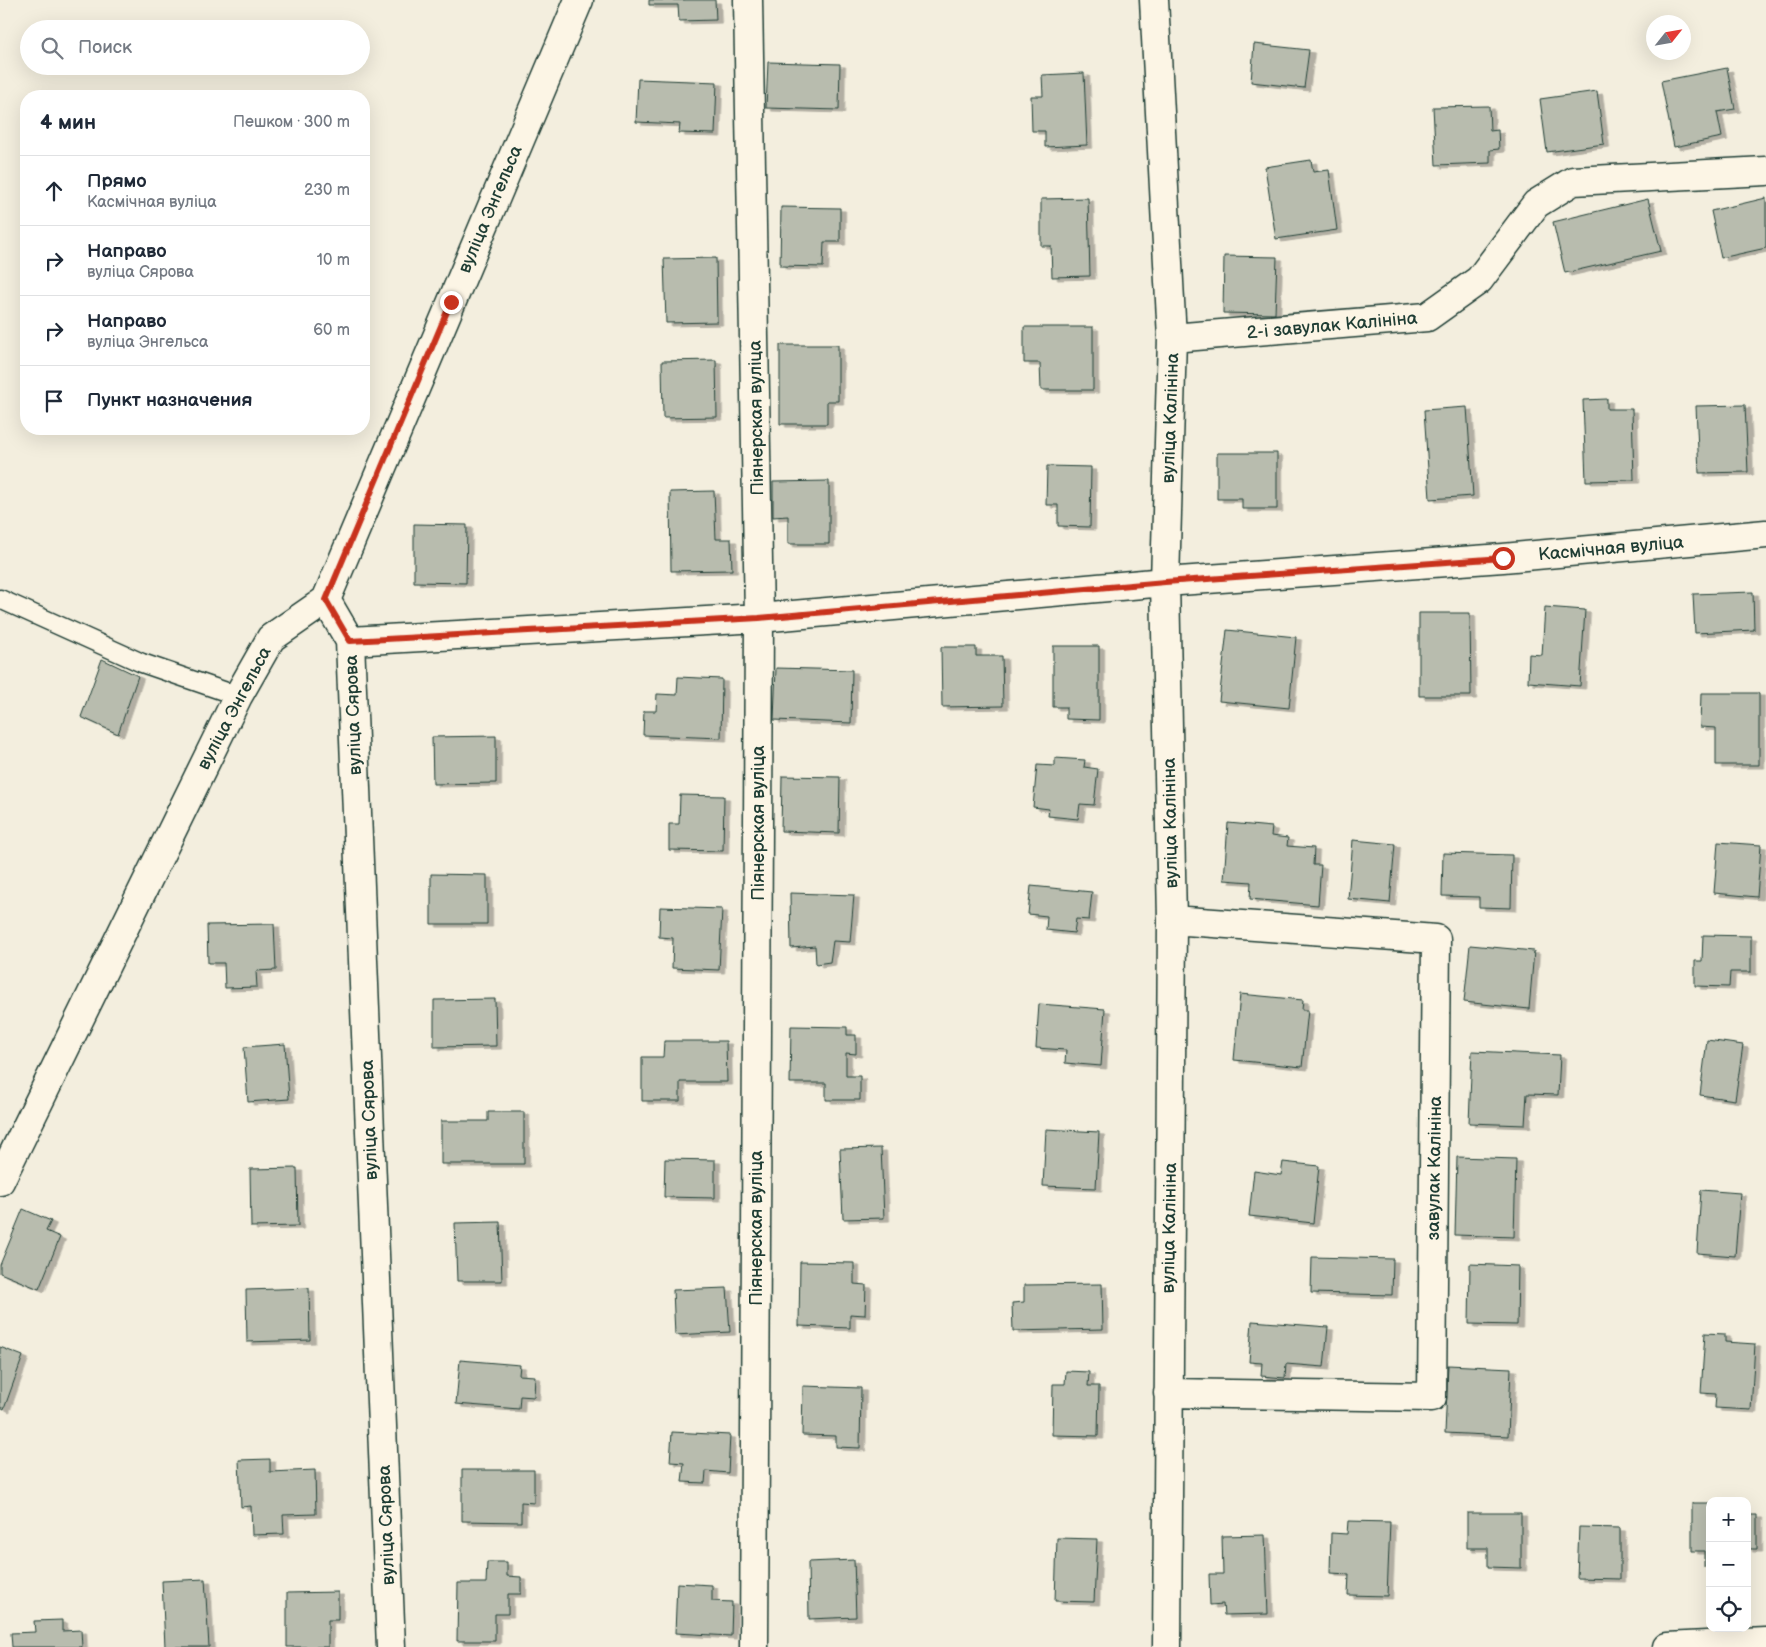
<!DOCTYPE html>
<html lang="ru">
<head>
<meta charset="utf-8">
<style>
  body { margin:0; font-family:"Balsamiq Sans",sans-serif; background:#f2f2f3; color:#1f2937 }
  .controls { position:absolute; right:15px; bottom:15px; display:grid; overflow:hidden; border-radius:10px; box-shadow:0 5px 20px #0002 }
  .controls button { width:45px; height:45px; display:grid; place-items:center; padding:0; border:0; border-bottom:1px solid #e0e1e3; background:#fff; color:#1f2937; font:25px sans-serif }
  .compass { position:absolute; left:1646px; top:15px; width:45px; height:45px; border-radius:50%; background:#fff; box-shadow:0 5px 20px #0002; rotate:59deg }
  .stop { position:absolute; width:15px; height:15px; margin:-11px; border:4px solid #c8321e; border-radius:50%; background:#fff }
  .stop.end { background:#c8321e; border-color:#fff; box-shadow:0 1px 5px #0008 }
  .list { margin:0; padding:0; list-style:none }
  h2 { display:flex; justify-content:space-between; align-items:center; height:65px; margin:0; padding:0 20px; font-size:21px }
  h2 small { font-size:16px; font-weight:400; color:#747a83 }
  .list li { display:grid; grid-template-columns:32px 1fr auto; gap:15px; align-items:center; box-sizing:border-box; height:70px; padding:0 20px; border-top:1px solid #e0e1e3 }
  .list b { display:block; font-size:19px; white-space:nowrap }
  .list p { margin:0; font-size:16px; white-space:nowrap; color:#747a83 }
  .list em { font-size:16px; font-style:normal; color:#747a83 }
  .icon { flex:none; width:28px; height:28px; fill:none; stroke:currentColor; stroke-width:2; stroke-linecap:round; stroke-linejoin:round }
  .map { position:relative; flex:none; width:1766px; height:1647px; overflow:hidden }
  .search { position:absolute; background:#fff; box-shadow:0 5px 20px #0002; left:20px; top:20px; width:350px; height:55px; display:flex; align-items:center; gap:12px; box-sizing:border-box; padding:0 18px; border-radius:28px; color:#747a83; font-size:19px }
  .panel { position:absolute; background:#fff; box-shadow:0 5px 20px #0002; left:20px; top:90px; width:350px; height:345px; border-radius:20px }
  .map>svg:first-child { display:block }
  .building { fill:#b8bcae; stroke:#1f3d34; filter:url(#shadow) }
  .lines { fill:none; stroke-linecap:round; stroke-linejoin:round }
  .service-casing { stroke:#1f3d34; stroke-width:21 }
  .minor-casing { stroke:#1f3d34; stroke-width:31 }
  .service { stroke:#fcf5e5; stroke-width:18 }
  .minor { stroke:#fcf5e5; stroke-width:28 }
  .route { stroke:#c8321e; stroke-width:6 }
  .labels { text-anchor:middle; stroke-width:4; stroke-linejoin:round; paint-order:stroke }
  .street-label { font-size:18px; fill:#1f3d34; stroke:#fcf5e5 }
</style>
</head>
<body>
<div class="map">
<svg width="1766" height="1647" viewBox="0 0 1766 1647">
  <defs>
    <filter id="shadow"><feDropShadow dx="5.5" dy="3" stdDeviation="0" flood-color="#0004"/></filter>
  </defs>
  <rect width="100%" height="100%" fill="#f3eede"/>
  <filter id="ink" filterUnits="userSpaceOnUse"><feTurbulence type="fractalNoise" baseFrequency=".02" numOctaves="2"/><feDisplacementMap in="SourceGraphic" scale="10" xChannelSelector="R" yChannelSelector="G"/><feConvolveMatrix kernelMatrix="1 2 1 2 8 2 1 2 1" color-interpolation-filters="sRGB"/></filter>
  <g filter="url(#ink)">
    <path class="building" d="M649,0H715L716,20L679,21L678,5H649Z
      M1254,44L1309,50L1304,88L1251,82Z
      M768,62L840,64L839,110L766,108Z
      M1727,68L1735,109L1717,112L1722,137L1674,147L1661,81Z
      M1084,73L1087,145L1045,147V131H1032L1031,96H1043L1042,75Z
      M638,79L717,82L715,134L679,133L680,124L636,122Z
      M1597,91L1604,144L1547,152L1540,99Z
      M1489,106L1490,131L1498,130L1499,149L1490,150V163L1436,165L1433,107Z
      M1311,160L1313,172L1329,170L1337,230L1276,239L1265,167Z
      M1088,198L1090,276L1052,277L1051,246H1041V199Z
      M1766,198V248L1721,258L1711,211Z
      M1648,199L1661,251L1565,273L1553,222Z
      M781,207L840,208V242H824L823,267L780,266Z
      M1224,256L1277,257L1275,314L1223,313Z
      M716,258L717,322L666,323L664,259Z
      M1024,327H1093V390H1041L1040,363H1024Z
      M780,345H838V401H827V424H780Z
      M716,360L717,417L663,418L662,361Z
      M1607,399V409H1632L1634,480L1586,481L1583,400Z
      M1745,405L1748,472L1699,473L1696,406Z
      M1467,407L1473,496L1430,499L1424,410Z
      M1217,453H1277V509H1242V499H1217Z
      M1047,466L1091,467L1090,527L1058,526V505H1046Z
      M829,481V544H788V516L773,517V482Z
      M714,491L716,539H731L732,570L671,571L670,492Z
      M414,524L467,525L466,583L414,582Z
      M1753,592L1754,630L1695,633L1693,594Z
      M1545,607L1585,610L1580,686L1528,682L1529,654L1542,655Z
      M1419,613H1470L1471,696H1419Z
      M1227,630L1296,637L1289,708L1219,701Z
      M1053,646H1099V720L1066,719V707H1053Z
      M941,647H976V656H1002L1003,706L942,707Z
      M102,659L138,676L118,734L81,717Z
      M776,668L852,670L851,723L774,720Z
      M678,677L722,679L721,738L643,735L644,711H656L657,694L677,695Z
      M1701,693H1759V765H1716V728L1700,727Z
      M496,736V783L433,784L432,737Z
      M1055,758L1085,760L1084,767L1098,769L1094,805L1080,804L1078,819L1048,816L1049,809L1033,807L1037,765L1055,766Z
      M782,776L840,777L839,833L781,831Z
      M680,795L724,796L723,851L669,850V824H679Z
      M1228,823L1272,827L1271,836L1288,838L1287,846L1314,848L1313,865H1321L1318,905L1250,899L1251,882L1224,880Z
      M1353,840L1395,844L1390,903L1348,899Z
      M1718,842L1761,845L1757,897L1714,893Z
      M1443,853L1512,855L1511,908L1479,907V897L1442,896Z
      M431,874L487,875V924H431Z
      M1031,886L1092,892L1089,920L1076,919L1074,933L1046,930L1047,916L1028,914Z
      M790,893L854,895L850,942L833,941L830,962L816,964L815,946L791,948Z
      M660,907L722,909L719,970L672,968L673,938L659,937Z
      M274,924L276,970L256,971L257,987L225,988L224,963H208L207,925Z
      M1703,935L1751,936V972H1730L1729,987L1695,986V961H1702Z
      M1470,945L1534,951L1529,1009L1464,1002Z
      M1240,994L1303,1000L1302,1010H1308L1302,1067L1234,1060Z
      M495,999L496,1046L434,1047V1000Z
      M1039,1004L1105,1009L1101,1066L1065,1063L1066,1050L1036,1048Z
      M791,1026L847,1027V1035H856V1054L846,1053V1076H860V1100H826V1083H790Z
      M1707,1040L1743,1045L1735,1100L1700,1095Z
      M664,1041H726L727,1082H680V1101H642V1057H663Z
      M285,1044L289,1099L248,1102L244,1047Z
      M1472,1051L1560,1055L1558,1095L1527,1094L1525,1125L1469,1123Z
      M488,1112H524V1164H441V1121H488Z
      M1046,1129L1099,1132L1096,1188L1043,1186Z
      M881,1148L884,1218L843,1219L840,1149Z
      M1457,1157L1516,1159L1514,1237L1455,1235Z
      M665,1159L715,1160V1198L664,1197Z
      M1283,1162L1319,1166L1313,1223L1249,1216L1254,1171L1281,1175Z
      M297,1168L298,1226L251,1227L250,1169Z
      M1701,1190L1740,1193L1735,1256L1697,1253Z
      M23,1209L51,1221L46,1231L60,1237L39,1289L0,1273V1265Z
      M500,1222L502,1281H457L455,1223Z
      M1312,1257L1393,1259L1392,1295L1311,1293Z
      M800,1262L854,1263V1284L866,1285L865,1315L850,1314V1328L799,1326Z
      M1470,1264L1518,1266L1517,1325L1469,1324Z
      M1102,1284L1103,1329L1013,1331L1012,1303L1024,1302V1285Z
      M309,1288L310,1340L247,1342L246,1290Z
      M727,1288L730,1332L675,1335L673,1290Z
      M1252,1321L1328,1327L1324,1367L1286,1364L1285,1378L1261,1376L1262,1363L1249,1362Z
      M1705,1333L1725,1334V1342L1755,1344L1751,1410L1715,1408L1716,1394L1701,1393Z
      M0,1347L23,1356L4,1409L0,1407Z
      M460,1360L520,1365L519,1375L535,1376L534,1397L520,1396L519,1409L456,1404Z
      M1448,1365L1511,1368L1508,1436L1445,1433Z
      M1066,1371L1089,1372L1088,1386H1099L1098,1436L1052,1435L1053,1384H1065Z
      M803,1386L861,1388L860,1448L836,1447V1436L802,1435Z
      M672,1432L730,1435L728,1473L706,1471L705,1483L682,1482L684,1463L670,1462Z
      M270,1459V1472L315,1470L316,1514L283,1515L284,1534L252,1535L251,1506L241,1507L239,1460Z
      M462,1470H534V1503L521,1502V1522L462,1521Z
      M1692,1503H1710V1567H1704V1551H1692Z
      M1467,1513H1521V1568L1488,1567V1548H1467Z
      M1747,1515H1757V1549H1747Z
      M1348,1521L1390,1522L1387,1596L1348,1595L1349,1574L1330,1573L1331,1533L1347,1534Z
      M1579,1527L1620,1528V1579L1577,1578Z
      M1265,1535L1268,1614L1224,1615L1223,1604L1210,1605L1209,1574H1223L1222,1536Z
      M1057,1538L1097,1539L1094,1602L1055,1601Z
      M854,1560L856,1617L809,1619L808,1562Z
      M487,1562H507V1576L521,1577V1594H508V1614H495V1641H457L458,1583H486Z
      M205,1579L209,1647H165L162,1581Z
      M677,1583L712,1585V1601L732,1602L731,1636L675,1633Z
      M338,1592V1620H328V1647H287V1593Z
      M62,1620V1631L81,1630L82,1647H12L11,1633L35,1632L34,1621Z"/>
    <g class="lines">
      <defs>
        <path id="service" d="M0,599L142,663L238,696"/>
        <path id="minor" d="M748,0L759,618L754,1647
          M1154,0L1172,338L1165,582L1172,920L1167,1647
          M1172,338L1427,317L1479,280L1536,204L1573,181L1766,171
          M326,600L350,641L391,1647
          M350,641L759,618L1165,582L1503,558L1766,534
          M0,1181L238,696L271,638L326,600L579,0
          M1168,1393L1432,1397L1436,939L1172,920
          M1667,1647L1766,1642"/>
      </defs>
      <use href="#service" class="service-casing"/>
      <use href="#minor" class="minor-casing"/>
      <use href="#service" class="service"/>
      <use href="#minor" class="minor"/>
    </g>
  </g>
  <g class="lines" filter="url(#ink)">
    <path class="route" d="M451,302L326,600L350,641L759,618L1165,582L1503,558"/>
  </g>
  <g class="labels">
    <g class="street-label">
      <text transform="translate(490 209) rotate(-67)" y="6">вуліца Энгельса</text>
      <text transform="translate(1332 325) rotate(-5)" y="6">2-і завулак Калініна</text>
      <text transform="translate(756 418) rotate(-91)" y="6">Піянерская вуліца</text>
      <text transform="translate(1170 418) rotate(-88)" y="6">вуліца Калініна</text>
      <text transform="translate(1611 548) rotate(-5)" y="6">Касмічная вуліца</text>
      <text transform="translate(234 708) rotate(-62)" y="6">вуліца Энгельса</text>
      <text transform="translate(353 715) rotate(-92)" y="6">вуліца Сярова</text>
      <text transform="translate(758 823) rotate(-90)" y="6">Піянерская вуліца</text>
      <text transform="translate(1170 823) rotate(-91)" y="6">вуліца Калініна</text>
      <text transform="translate(369 1120) rotate(-92)" y="6">вуліца Сярова</text>
      <text transform="translate(1434 1168) rotate(-89)" y="6">завулак Калініна</text>
      <text transform="translate(756 1228) rotate(-90)" y="6">Піянерская вуліца</text>
      <text transform="translate(1169 1228) rotate(-89)" y="6">вуліца Калініна</text>
      <text transform="translate(386 1525) rotate(-92)" y="6">вуліца Сярова</text>
    </g>
  </g>
</svg>
<div class="controls">
<button>+</button>
<button>−</button>
<button><svg class="icon" aria-label="locate" viewBox="0 0 24 24"><circle cx="12" cy="12" r="6"/><path d="M12 2v4M12 18v4M2 12h4M18 12h4"/></svg></button>
</div>
<svg class="compass" viewBox="-18 -18 36 36"><path d="M0-13l5 13h-10z" fill="#e53935"/><path d="M0 13l5-13h-10z" fill="#747a83"/></svg>
<div class="stop" style="left:1503px;top:558px"></div>
<div class="stop end" style="left:451px;top:302px"></div>
<div class="search"><svg class="icon" aria-label="search" viewBox="0 0 24 24"><circle cx="10" cy="10" r="6"/><path d="M15 15l6 6"/></svg>Поиск</div>
<section class="panel">
<h2>4 мин<small>Пешком · 300 m</small></h2>
<ul class="list">
<li><svg class="icon" aria-label="ahead" viewBox="0 0 24 24"><path d="M12 20V5M6 11l6-6 6 6"/></svg><div><b>Прямо</b><p>Касмічная вуліца</p></div><em>230 m</em></li>
<li><svg class="icon" aria-label="right" viewBox="0 0 24 24"><path d="M7 20v-9h11M14 6l5 5-5 5"/></svg><div><b>Направо</b><p>вуліца Сярова</p></div><em>10 m</em></li>
<li><svg class="icon" aria-label="right" viewBox="0 0 24 24"><path d="M7 20v-9h11M14 6l5 5-5 5"/></svg><div><b>Направо</b><p>вуліца Энгельса</p></div><em>60 m</em></li>
<li><svg class="icon" aria-label="arrive" viewBox="0 0 24 24"><path d="M6 21V4h12l-3 4 3 4H6"/></svg><div><b>Пункт назначения</b></div></li>
</ul>
</section>
</div>
</body>
</html>
